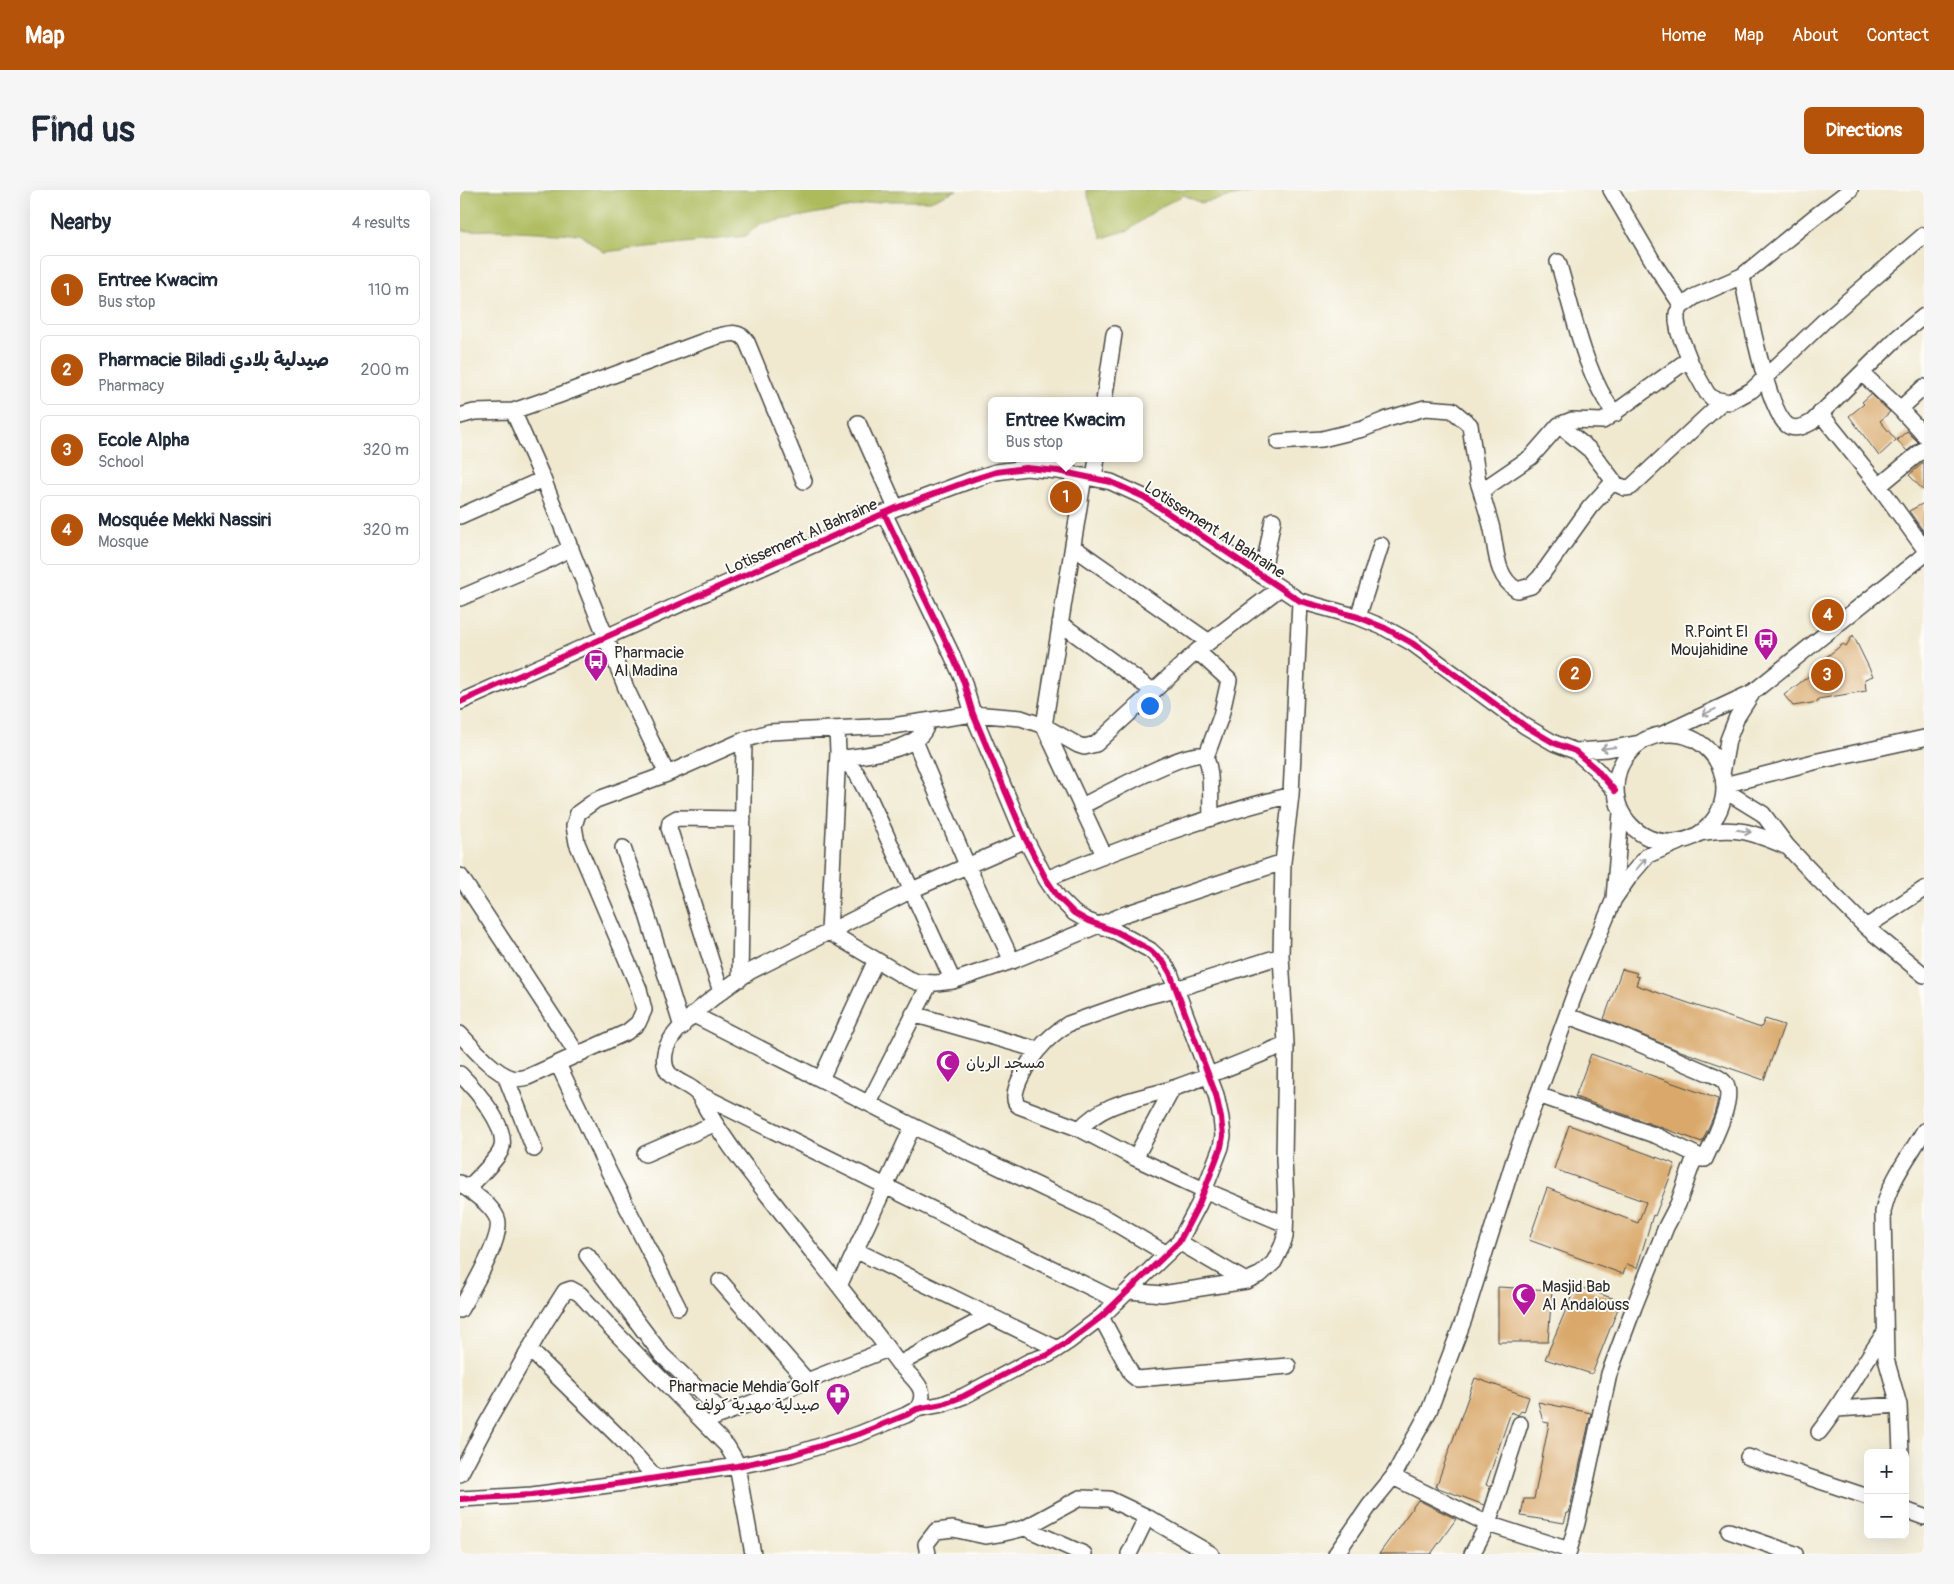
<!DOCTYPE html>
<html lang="en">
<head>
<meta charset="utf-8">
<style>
  body { margin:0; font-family:Pangolin,"Playpen Sans Arabic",sans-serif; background:#f6f6f7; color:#1f2937 }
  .controls { position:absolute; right:15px; bottom:15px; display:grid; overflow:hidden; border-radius:8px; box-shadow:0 5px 20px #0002 }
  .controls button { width:45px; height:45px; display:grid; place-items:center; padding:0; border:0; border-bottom:1px solid #e0e1e3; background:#fff; color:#1f2937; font:25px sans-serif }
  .you { position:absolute; left:689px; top:515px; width:18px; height:18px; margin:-12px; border:4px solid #fff; border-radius:50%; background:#1a73e8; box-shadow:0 0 0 8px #1a73e833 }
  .badge { display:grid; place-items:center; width:32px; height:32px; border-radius:50%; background:#b45309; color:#fff; font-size:16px; font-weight:700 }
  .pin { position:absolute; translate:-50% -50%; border:2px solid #fff; box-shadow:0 1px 5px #0006 }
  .popup { position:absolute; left:528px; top:207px; width:155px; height:65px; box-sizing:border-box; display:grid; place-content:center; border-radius:8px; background:#fff; filter:drop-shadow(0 1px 4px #0005); font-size:16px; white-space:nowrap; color:#747a83 }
  .popup b { font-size:19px; color:#1f2937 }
  .popup::after { content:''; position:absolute; left:50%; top:100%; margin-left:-10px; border:10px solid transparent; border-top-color:#fff }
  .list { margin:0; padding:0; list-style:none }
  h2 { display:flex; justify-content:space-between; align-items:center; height:65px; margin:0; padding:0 20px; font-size:21px }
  h2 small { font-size:16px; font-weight:400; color:#747a83 }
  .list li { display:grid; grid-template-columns:32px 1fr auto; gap:15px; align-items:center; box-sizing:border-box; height:70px; margin:0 10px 10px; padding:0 10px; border:1px solid #e0e1e3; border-radius:8px }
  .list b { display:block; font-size:19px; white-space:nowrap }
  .list p { margin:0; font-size:16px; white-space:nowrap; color:#747a83 }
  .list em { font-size:16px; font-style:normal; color:#747a83 }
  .map { position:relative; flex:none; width:1464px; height:1364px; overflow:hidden; border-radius:8px }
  header { display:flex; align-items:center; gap:30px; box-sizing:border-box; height:70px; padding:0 25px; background:#b45309; color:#fff }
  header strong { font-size:24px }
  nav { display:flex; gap:28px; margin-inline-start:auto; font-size:18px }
  .intro { display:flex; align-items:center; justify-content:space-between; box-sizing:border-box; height:120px; padding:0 30px }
  h1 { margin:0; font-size:35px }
  .button { padding:12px 22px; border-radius:8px; background:#b45309; color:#fff; font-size:18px; font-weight:700 }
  main { display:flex; gap:30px; padding:0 30px }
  aside { flex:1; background:#fff; border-radius:8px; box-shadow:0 5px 20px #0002 }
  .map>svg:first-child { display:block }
  .green { fill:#aebb5d; stroke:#6c7344 }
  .building { fill:#d9a86a }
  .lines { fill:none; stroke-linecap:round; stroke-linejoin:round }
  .minor-casing { stroke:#494844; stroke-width:18 }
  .minor { stroke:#fff; stroke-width:15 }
  .cycleway-casing { stroke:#fdfcf7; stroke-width:9 }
  .cycleway { stroke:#d6006c; stroke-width:6 }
  .oneway { stroke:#a0a0a0 }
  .labels { text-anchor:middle; stroke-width:4; stroke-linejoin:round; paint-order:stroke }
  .street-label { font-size:16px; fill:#2b2b2b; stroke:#fdfcf7 }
  .poi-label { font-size:16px; fill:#2b2b2b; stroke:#fdfcf7; text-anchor:start }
</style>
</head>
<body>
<header>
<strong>Map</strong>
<nav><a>Home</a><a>Map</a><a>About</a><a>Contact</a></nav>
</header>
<div class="intro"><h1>Find us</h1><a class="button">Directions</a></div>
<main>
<aside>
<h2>Nearby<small>4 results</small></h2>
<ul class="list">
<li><span class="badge">1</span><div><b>Entree Kwacim</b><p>Bus stop</p></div><em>110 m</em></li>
<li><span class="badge">2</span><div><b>Pharmacie Biladi صيدلية بلادي</b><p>Pharmacy</p></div><em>200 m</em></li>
<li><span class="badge">3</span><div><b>Ecole Alpha</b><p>School</p></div><em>320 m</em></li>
<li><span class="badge">4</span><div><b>Mosquée Mekki Nassiri</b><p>Mosque</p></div><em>320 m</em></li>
</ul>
</aside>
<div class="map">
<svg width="1464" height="1364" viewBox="0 0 1464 1364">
  <rect width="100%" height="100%" fill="#fdfcf7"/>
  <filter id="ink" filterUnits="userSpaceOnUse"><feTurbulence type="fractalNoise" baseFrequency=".02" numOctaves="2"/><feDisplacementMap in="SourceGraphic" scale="10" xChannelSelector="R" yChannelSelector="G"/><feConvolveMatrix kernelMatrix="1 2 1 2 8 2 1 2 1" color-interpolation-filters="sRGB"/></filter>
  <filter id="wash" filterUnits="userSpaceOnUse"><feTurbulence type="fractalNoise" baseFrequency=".0096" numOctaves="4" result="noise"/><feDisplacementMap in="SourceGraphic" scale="20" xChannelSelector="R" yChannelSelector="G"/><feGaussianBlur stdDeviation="1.12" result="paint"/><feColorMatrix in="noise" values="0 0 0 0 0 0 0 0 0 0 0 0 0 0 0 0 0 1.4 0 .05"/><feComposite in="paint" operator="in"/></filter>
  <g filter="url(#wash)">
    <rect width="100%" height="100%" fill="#f0e9d0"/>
    <path class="green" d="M0,0H497L470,11H424L299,34L286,46L144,62L120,44L35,40L0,41Z
      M626,0H800L741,13L724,5L700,17L669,40L642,48Z"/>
    <g id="blocks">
      <path class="building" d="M1411,204L1430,222L1420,231L1436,250L1419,266L1389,226L1404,214L1402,212Z
        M1447,241L1458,252L1447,261L1437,250Z
        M1464,272V301L1449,285Z
        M1464,313V342L1449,321Z
        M1393,445L1413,486L1405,489L1406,501L1358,509V512L1333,516L1324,505L1353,483L1351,479L1383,454L1386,456Z
        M1162,779L1177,783L1175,786L1179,787L1176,795L1301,838L1305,829L1324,835L1304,890L1215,859L1144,829Z
        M1131,864L1258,909L1254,925L1242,952L1115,907Z
        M1109,935L1215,974L1195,1026L1193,1025L1177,1078L1167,1074L1163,1084L1069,1050L1087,998L1178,1033L1186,1012L1094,979Z
        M1116,1096L1161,1111L1132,1184L1085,1169Z
        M1038,1097L1092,1100L1088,1152H1038Z
        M1015,1188L1069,1207L1064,1222L1061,1221L1058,1225L1051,1222L1026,1295L1030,1296L1024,1315L976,1297Z
        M1078,1212L1131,1223L1109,1323H1107L1104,1333L1061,1326L1064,1309H1074L1089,1233L1083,1232Z
        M958,1310L996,1329L971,1364H919Z"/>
    </g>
  </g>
  <g filter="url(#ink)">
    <use href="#blocks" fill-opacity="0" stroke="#494844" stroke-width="1"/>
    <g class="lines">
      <defs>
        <path id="minor" d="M1151,0L1195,75L1222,116
          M1390,0L1353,28L1282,86L1236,106L1222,116L1217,123V131L1219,143L1232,176L1247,203L1253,209L1270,212L1292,200L1363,132L1464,45
          M1098,72C1113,120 1124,184 1155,224
          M1282,86C1287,114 1307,219 1327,235C1335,241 1345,236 1352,232L1438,147L1464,126
          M1402,183L1440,219L1464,245
          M644,211L654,144
          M1440,219L1464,197
          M1360,223L1419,296L1464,358
          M0,226L14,222L53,221
          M398,233L436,318
          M1099,235L1130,260L1156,294L1165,298L1171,297L1262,212
          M818,252L862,249L903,239L927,229L965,218L992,220L1010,235L1018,292L1021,301
          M624,286L584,536L644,665
          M634,288L637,268
          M1154,291L1130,317L1080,387L1071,396L1057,400C1034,386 1037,358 1031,335C1028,324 1024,312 1021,301L1071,267L1099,235L1112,230L1143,231L1229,169
          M1419,296L1464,259
          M0,326L83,289
          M613,357L749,452
          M802,386L813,330
          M0,408L84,372L111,358
          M898,427L921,355
          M600,433L693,501
          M737,461L769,490L761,526L746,567
          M0,512L436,318L514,289L536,282L566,278L598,281L651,292L684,307L840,411L898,427L925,438L952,453L1065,536L1094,553L1115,561L1136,579L1155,601
          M377,539L378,562L369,742L445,787L457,792L476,793L493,791L552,771L668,723L823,672
          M1156 598a54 54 0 1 1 108 0a54 54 0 1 1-108 0Z
          M1203,544L1293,502L1464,365
          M455,551L507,675L552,771
          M1115,561L1148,559L1180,553
          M378,562L397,584L408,605L493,791
          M384,568C406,565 466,560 467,531
          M207,584L166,498L83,289L53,221L97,206L255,147C268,144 279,139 287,152L344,291
          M1262,584L1268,550L1277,527L1293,502
          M1264,595L1358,571L1464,548
          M1264,600L1303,624L1327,656L1360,691L1406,737L1464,785
          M622,616C638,608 734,556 744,566C753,574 750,614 751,627
          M1240,643C1276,636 1292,642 1325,656
          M163,658L185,718L222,837
          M0,686L118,865
          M586,689C667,656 745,627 831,605
          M1154,708L1161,623
          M1406,737L1464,699
          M821,766L716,799L684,807L608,834C597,841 588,848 580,858C571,867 545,907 559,916L620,939L675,968L744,1000L825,1034
          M280,789L284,550
          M261,802L209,638L210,632L217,628L283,629
          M453,824L578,860
          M234,825L453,936L648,1029L707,1064
          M1108,826L1154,843L1248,883C1254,885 1261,888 1265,893C1276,908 1252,953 1245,969
          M0,844C13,858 34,883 52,888C57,890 62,888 68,887L167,842L178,833L184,820L179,799L117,653L114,636L118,623L136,610L207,584L284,550L309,542L432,536L513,524L561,528L584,536L618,555L624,557L636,554L737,461L820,398
          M98,874L149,982L218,1117
          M0,884C15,899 50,938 41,960C37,970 16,990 7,999
          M45,885L74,959
          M361,889L416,770
          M239,904L658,1111
          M1078,905L1197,946L1245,969
          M409,913L470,793
          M620,939C644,911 681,909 714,898C752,885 789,869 826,854
          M185,964L254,934
          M675,968L713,898
          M0,993C12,1003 30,1013 37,1028C45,1046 10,1102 0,1120
          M719,1052L786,1091L801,1084L814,1072L822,1056L825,1047L826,1014L824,969L826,854L821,766L823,672L831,605L840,411
          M395,1060L596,1158
          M127,1065L202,1165L264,1224
          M260,1091L347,1191
          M379,1096L453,936
          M669,1101L702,1104L786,1091
          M641,1127L672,1185L677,1189L828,1176
          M69,1159L162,1250L195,1287
          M439,1174L530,1125
          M457,1219C471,1200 452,1188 439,1174C400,1121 358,1070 318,1018C289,981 262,949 240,907C231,890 200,894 205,863C209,837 269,795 291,781L452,700L566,650
          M1377,1219L1439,1215
          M256,1227L428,1159
          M1359,1242C1384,1211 1401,1176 1424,1144
          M1441,1263L1439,1215L1426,1169L1423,1022C1429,991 1449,967 1464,941
          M1288,1267L1408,1307
          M0,1284L27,1233L84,1134L105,1101L111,1099L120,1104L149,1136L267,1256L274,1268L277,1276L293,1364
          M933,1287L1028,1334L1109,1360
          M0,1309L72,1305L156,1294L277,1276L331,1265L399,1244L446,1225L457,1219L483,1214L504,1206L570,1171L588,1165L608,1152L641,1127L719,1052L739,1014L761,957L763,946L761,928L756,905L710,783L704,773L690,760L657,742L628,731L614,723L598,707L586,689L566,650L513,524L503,490L492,465L424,323
          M1445,1320L1464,1327
          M565,1338L624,1364
          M1269,1341L1335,1364
          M468,1364L466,1354L476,1341L493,1339L525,1346L544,1343L565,1338L620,1308L649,1309L687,1327L751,1364
          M669,1364L687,1327
          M876,1364L910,1315L933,1287L969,1221L1004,1129L1054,970L1119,792L1154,709L1170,686L1188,665L1219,652
          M1012,1364L1028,1334L1060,1234
          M1108,1364L1117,1333L1149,1184L1174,1117L1206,1037L1218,1014L1234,969H1245"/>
      </defs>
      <use href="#minor" class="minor-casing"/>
      <use href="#minor" class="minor"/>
      <defs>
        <path id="cycleway" d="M0,512L436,318L514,289L536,282L566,278L598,281L651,292L684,307L840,411L898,427L925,438L952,453L1065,536L1094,553L1115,561L1136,579L1155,601
          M0,1309L72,1305L156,1294L277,1276L331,1265L399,1244L446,1225L457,1219L483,1214L504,1206L570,1171L588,1165L608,1152L641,1127L719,1052L739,1014L761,957L763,946L761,928L756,905L710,783L704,773L690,760L657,742L628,731L614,723L598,707L586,689L566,650L513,524L503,490L492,465L424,323"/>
      </defs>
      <use href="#cycleway" class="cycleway-casing"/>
      <use href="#cycleway" class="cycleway"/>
    </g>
    <defs><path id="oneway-shaft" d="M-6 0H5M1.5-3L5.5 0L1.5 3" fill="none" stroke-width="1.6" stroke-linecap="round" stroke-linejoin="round" transform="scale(1.25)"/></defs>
    <g class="oneway">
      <use href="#oneway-shaft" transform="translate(1249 522) rotate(155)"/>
      <use href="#oneway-shaft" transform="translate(1148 558) rotate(173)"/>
      <use href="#oneway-shaft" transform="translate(1284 641) rotate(9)"/>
      <use href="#oneway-shaft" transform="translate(1181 674) rotate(-49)"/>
    </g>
  </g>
  <defs>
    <symbol id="bus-pin" viewBox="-11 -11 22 30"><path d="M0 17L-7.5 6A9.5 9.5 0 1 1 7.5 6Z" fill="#b5179e" stroke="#fdfcf7"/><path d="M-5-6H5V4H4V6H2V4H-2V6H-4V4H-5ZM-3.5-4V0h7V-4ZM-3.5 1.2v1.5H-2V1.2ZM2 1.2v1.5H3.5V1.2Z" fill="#fff"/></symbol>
    <symbol id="mosque-pin" viewBox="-11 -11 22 30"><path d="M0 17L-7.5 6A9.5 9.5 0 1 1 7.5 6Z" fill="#b5179e" stroke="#fdfcf7"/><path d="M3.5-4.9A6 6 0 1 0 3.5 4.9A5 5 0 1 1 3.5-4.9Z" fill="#fff"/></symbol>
    <symbol id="pharmacy-pin" viewBox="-11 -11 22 30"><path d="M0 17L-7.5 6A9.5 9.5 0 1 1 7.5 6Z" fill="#b5179e" stroke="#fdfcf7"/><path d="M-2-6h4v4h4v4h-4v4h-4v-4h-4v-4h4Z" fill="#fff"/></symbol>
  </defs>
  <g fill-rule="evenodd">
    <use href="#bus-pin" x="1292" y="436" width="28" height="38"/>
    <use href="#bus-pin" x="122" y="457" width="28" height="38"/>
    <use href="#mosque-pin" x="474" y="858" width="28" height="38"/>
    <use href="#mosque-pin" x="1050" y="1091" width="28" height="38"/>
    <use href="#pharmacy-pin" x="364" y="1191" width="28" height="38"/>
  </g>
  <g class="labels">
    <g class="street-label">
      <text transform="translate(755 339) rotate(33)" y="6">Lotissement Al Bahraine</text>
      <text transform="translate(341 346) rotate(-24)" y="6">Lotissement Al Bahraine</text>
    </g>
    <g class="poi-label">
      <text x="1288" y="447" text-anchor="end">R.Point El<tspan x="1288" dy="18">Moujahidine</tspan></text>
      <text x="154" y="468">Pharmacie<tspan x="154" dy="18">Al Madina</tspan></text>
      <text x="506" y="878">مسجد الريان</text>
      <text x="1082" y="1102">Masjid Bab<tspan x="1082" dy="18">Al Andalouss</tspan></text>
      <text x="360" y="1202" text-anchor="end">Pharmacie Mehdia Golf<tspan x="360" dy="18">صيدلية مهدية كولف</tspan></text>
    </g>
  </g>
</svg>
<div class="controls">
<button>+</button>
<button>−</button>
</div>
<div class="you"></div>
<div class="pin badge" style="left:606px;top:307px">1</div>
<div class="popup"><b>Entree Kwacim</b>Bus stop</div>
<div class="pin badge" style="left:1115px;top:484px">2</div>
<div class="pin badge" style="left:1367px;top:485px">3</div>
<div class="pin badge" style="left:1368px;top:425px">4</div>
</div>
</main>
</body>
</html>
